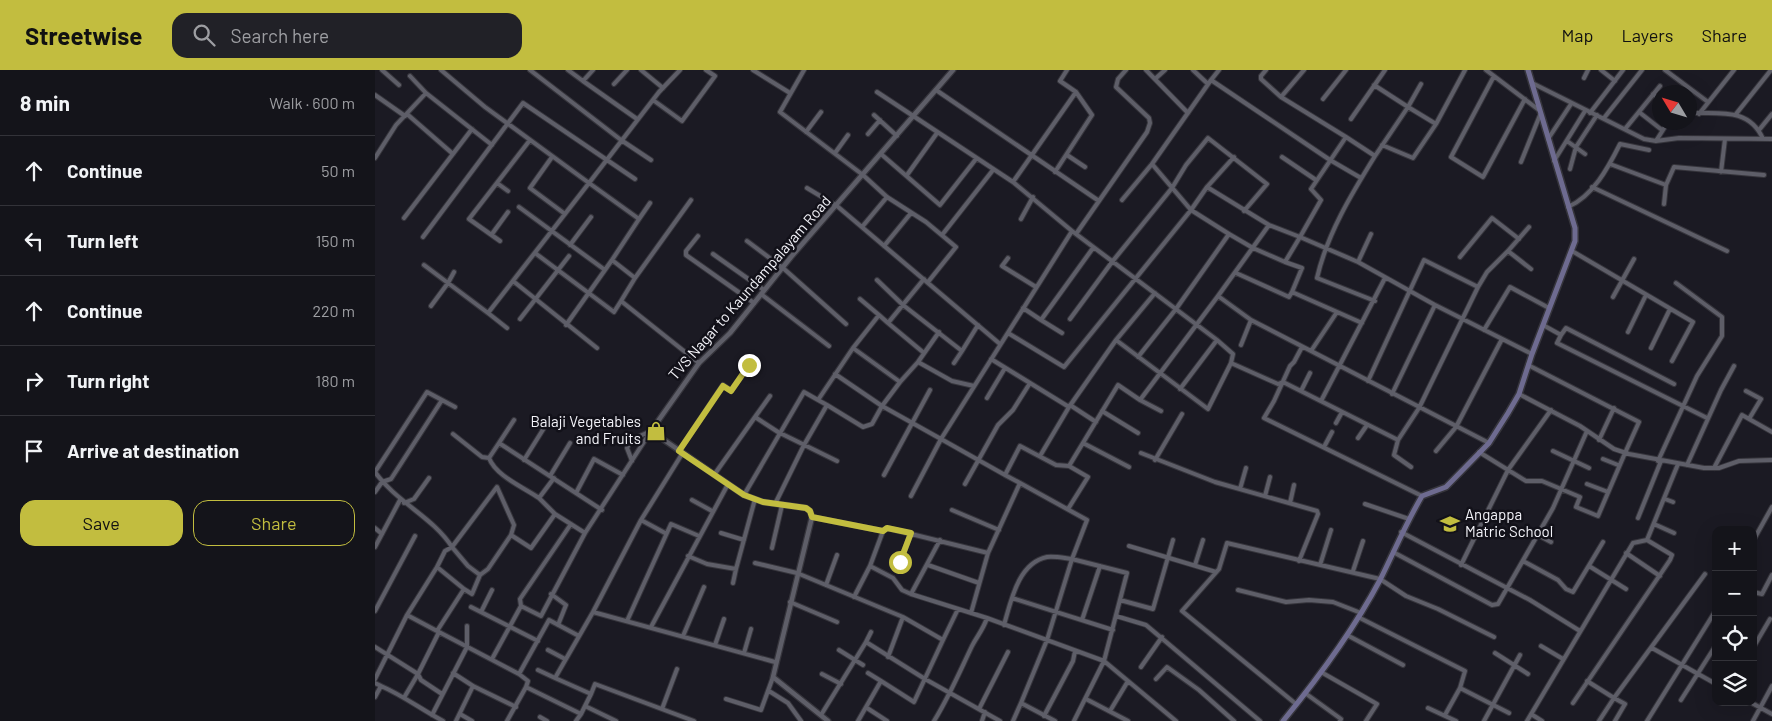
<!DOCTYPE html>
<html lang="en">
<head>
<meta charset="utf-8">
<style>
  body { margin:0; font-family:Barlow,sans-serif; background:#212127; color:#f1f3f6 }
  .controls { position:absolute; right:15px; bottom:15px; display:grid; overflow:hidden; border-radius:10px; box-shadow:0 5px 20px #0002 }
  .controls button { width:45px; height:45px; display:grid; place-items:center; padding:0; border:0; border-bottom:1px solid #333339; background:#14141a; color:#f1f3f6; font:25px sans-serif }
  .compass { position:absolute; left:1277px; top:15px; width:45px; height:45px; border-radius:50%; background:#14141a; box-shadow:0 5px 20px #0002; rotate:308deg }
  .stop { position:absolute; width:15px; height:15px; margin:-11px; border:4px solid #c2bd3f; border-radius:50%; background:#fff }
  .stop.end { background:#c2bd3f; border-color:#fff; box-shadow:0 1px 5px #0008 }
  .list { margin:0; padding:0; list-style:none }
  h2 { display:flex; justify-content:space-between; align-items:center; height:65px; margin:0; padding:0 20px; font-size:21px }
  h2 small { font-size:16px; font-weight:400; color:#9d9ea2 }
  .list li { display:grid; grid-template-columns:32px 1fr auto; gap:15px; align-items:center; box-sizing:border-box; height:70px; padding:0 20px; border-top:1px solid #333339 }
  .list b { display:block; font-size:19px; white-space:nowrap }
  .list em { font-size:16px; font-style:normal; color:#9d9ea2 }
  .actions { display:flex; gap:10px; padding:15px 20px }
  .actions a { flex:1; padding:11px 0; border:1px solid #c2bd3f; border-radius:15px; text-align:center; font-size:18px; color:#c2bd3f }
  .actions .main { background:#c2bd3f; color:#111 }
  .icon { flex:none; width:28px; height:28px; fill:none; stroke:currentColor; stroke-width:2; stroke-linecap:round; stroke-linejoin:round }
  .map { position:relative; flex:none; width:1397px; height:651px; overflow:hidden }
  header { display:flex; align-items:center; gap:30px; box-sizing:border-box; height:70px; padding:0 25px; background:#c2bd3f; color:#111 }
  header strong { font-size:24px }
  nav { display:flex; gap:28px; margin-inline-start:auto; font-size:18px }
  .search { width:350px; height:45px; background:#212127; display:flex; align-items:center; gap:12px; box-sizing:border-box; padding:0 18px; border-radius:15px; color:#9d9ea2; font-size:19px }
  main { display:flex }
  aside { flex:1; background:#14141a }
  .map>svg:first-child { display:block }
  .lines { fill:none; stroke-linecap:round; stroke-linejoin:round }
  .minor-casing { stroke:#36353c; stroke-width:6 }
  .tertiary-casing { stroke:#36353c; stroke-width:7 }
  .secondary-casing { stroke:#36353c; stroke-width:8 }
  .minor { stroke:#5e5e68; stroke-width:4 }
  .tertiary { stroke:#5e5e68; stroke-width:4.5 }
  .secondary { stroke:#6e6b90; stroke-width:5 }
  .route { stroke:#c2bd3f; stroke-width:6 }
  .labels { text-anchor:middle; stroke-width:5; stroke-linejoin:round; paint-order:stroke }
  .street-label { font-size:15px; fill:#f4f4fa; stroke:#121119 }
  .poi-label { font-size:15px; fill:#f4f4fa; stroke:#121119; text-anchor:end }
</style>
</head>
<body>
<header>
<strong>Streetwise</strong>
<div class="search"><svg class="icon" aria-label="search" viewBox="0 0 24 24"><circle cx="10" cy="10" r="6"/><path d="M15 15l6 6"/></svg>Search here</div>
<nav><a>Map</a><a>Layers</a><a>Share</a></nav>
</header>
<main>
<aside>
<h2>8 min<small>Walk · 600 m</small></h2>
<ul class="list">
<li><svg class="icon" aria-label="ahead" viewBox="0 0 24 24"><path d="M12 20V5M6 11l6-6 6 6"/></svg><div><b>Continue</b></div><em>50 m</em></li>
<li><svg class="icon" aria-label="left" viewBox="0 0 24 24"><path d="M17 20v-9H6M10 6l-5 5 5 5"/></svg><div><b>Turn left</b></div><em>150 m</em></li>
<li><svg class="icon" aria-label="ahead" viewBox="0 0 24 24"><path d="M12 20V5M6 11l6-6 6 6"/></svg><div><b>Continue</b></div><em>220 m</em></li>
<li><svg class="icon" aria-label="right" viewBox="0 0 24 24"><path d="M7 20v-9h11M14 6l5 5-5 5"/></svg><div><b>Turn right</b></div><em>180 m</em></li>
<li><svg class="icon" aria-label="arrive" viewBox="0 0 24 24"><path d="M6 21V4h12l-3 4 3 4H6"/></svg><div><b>Arrive at destination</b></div></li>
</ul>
<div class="actions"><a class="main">Save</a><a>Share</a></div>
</aside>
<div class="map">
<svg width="1397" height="651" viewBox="0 0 1397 651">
  <rect width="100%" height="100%" fill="#1b1a23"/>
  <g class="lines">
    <defs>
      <path id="minor" d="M7,0L24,15
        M155,0L246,70L276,90
        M193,0L208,11
        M218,0L208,11L262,49
        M266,0L288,18
        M305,0L284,22L214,113L264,149L237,190L260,208L246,231L324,293
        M378,0L415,23
        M429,0L405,42L488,105L512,127L551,152L581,177L553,212
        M771,0L813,43
        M818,0L833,14
        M891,0L886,6V9L906,27
        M929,0L906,27L971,67
        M1090,0L1061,54L1033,37L1000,86L971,67L936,119L946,130L925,167L983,192L1060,235L1157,284
        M1111,0L1164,40
        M1226,0L1240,11
        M1290,0L1333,32
        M35,6L51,23
        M1119,6L1076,87L1108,107L1150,29
        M1209,8L1213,0
        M780,9L790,0
        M836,10L844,0
        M1157,13L1269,69L1281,71L1293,52
        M239,14L252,0
        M999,15L1033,37L1046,14
        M561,20L724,131
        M502,22L638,112L701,22L685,11L692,0
        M1278,24L1284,29
        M0,25L30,46
        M948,29L971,0
        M278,30L307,51L340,6L331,0
        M1264,42L1287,60
        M1215,43L1248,0
        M1314,43C1343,44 1374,37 1388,69
        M32,44L78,84
        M1324,44L1359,0
        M1361,44L1396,0
        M499,45L522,66
        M1229,48L1267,0
        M976,49L1010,0
        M1250,59L1285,16
        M1384,60L1397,44
        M431,62L446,42
        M493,64L505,50
        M1173,69L1196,34
        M1192,71L1210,84
        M1281,71L1304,68L1397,69
        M1007,75L1038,88L1061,54
        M460,83L473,65
        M506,84L565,135L601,89
        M692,85L710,97
        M177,87L155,118L190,144
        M907,87L941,110
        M0,88L21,55L51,23L117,75
        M1179,91L1210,41
        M1146,92L1165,45
        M1235,94L1291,115L1299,97L1389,105
        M1195,99L1201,77L1222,45
        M680,102L717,45L701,22
        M1346,102L1350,69
        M532,105L562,63
        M638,112L697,161
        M122,113L133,121
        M832,117L859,87
        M1217,117L1352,181
        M432,118L462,136L625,274
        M747,130L777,94
        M1289,134L1291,115
        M144,137L230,200
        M1193,137C1218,126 1233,98 1245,74L1274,80
        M29,148L97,59
        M264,149L275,133
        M646,149L658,127
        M487,157L512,127
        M117,164L133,142
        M701,164L772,62L775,53L774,48L741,17L743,9L751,0
        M854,164L878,178L910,192
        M567,165L618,100
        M323,166L311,181V185L379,233
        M48,167L148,33L260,109
        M125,171L94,149L155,70
        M372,171L408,198L471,254
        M195,175L216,147
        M509,176L536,143
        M1133,181L1154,157
        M1197,181L1318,252L1297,291
        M160,183L239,242L246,231
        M338,184L389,220
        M1085,187L1117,148L1144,169
        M633,188L627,196L661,217
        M983,192L996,164
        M49,195L73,213L79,202
        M861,203L914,227L917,222L987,253
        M260,208L316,130
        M502,210L528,235L587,281L603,255
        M138,211L222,278
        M386,224L454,276
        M843,226L894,155
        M1238,227L1259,189
        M485,229L504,245
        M1000,231L942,208C952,164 977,123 1000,86
        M56,236L73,213L113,243L214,113L110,37L66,0
        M648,238L666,250L718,178
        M113,243L132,258
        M145,249L194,186
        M695,249L737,192L797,118L811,95L833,68L892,114L869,141
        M666,250L687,263
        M513,253L549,283
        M191,255L237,190
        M1168,255L1186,265L1182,273L1332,348
        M1109,260L1135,217L1174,238
        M1253,262L1271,225
        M633,263L689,297L816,140L832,117L894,155L925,167L910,192L927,198L917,222
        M1186,265L1191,258L1299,314
        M741,270L780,223
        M842,270L858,284L856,293
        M866,275L876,250
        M927,277L919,292L915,296L899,331L889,348L1047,426
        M478,278L525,312L507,336L566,369L536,426
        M1276,278L1295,239
        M936,281L962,242
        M763,287L801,239L854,164L816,140L777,94L836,10L955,90L986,108
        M616,289L694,337
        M543,292L577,311L599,316
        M579,293L587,281
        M1153,295L1264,352L1250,383
        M993,311L1049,190L1103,217
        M525,312L543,292L564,262
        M926,321L935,303
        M1371,321L1386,329L1374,349
        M1017,324L1060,235
        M1144,324L1205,356L1239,379L1254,384L1329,398H1344L1364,391L1397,390
        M612,328L630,298
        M765,330L786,341
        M946,331L1010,208
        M452,335L488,357L497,354L507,336L460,304
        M695,335L721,352
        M727,341L763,363
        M380,347L395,326
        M961,353L967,342
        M78,364L107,387L114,388L124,373L227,440
        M983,368L992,355
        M1224,370L1239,338
        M124,373L139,350
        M708,373L754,397
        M949,377L957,362
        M304,381L348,315L356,321L374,295
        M1061,381L1081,357L1127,269
        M1178,381L1214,398
        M1104,382L1151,411H1167L1205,427L1201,437L1223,446L1250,383
        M766,383L840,412L942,441L943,444L924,491
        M665,386L694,337L741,270L833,339L856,293L903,314L908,312L1023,370
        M114,388C121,406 148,417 164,428L179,408
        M1228,389L1243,395
        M149,390L169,358
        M780,390L807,344
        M257,391L252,378L256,370L276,361
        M1283,391L1322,306L1347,266V247L1301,213
        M1312,395L1346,320L1359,296
        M1036,397L1019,385L1023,370L1044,338L1103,217L1112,202L1133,181L1156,199
        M1339,398L1367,345L1397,362
        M0,402C21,432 58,447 77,477L122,417L139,455L136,465
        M0,402L52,322L80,337
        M339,405L380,347L403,362L462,391
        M509,405L555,320
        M630,405L566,369L697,161L842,270L805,319
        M175,406L195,373
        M590,414L623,355L638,340L655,313
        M1212,414L1233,422
        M865,419L871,398
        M0,422L7,412L16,409L67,330
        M201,423L219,389L248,405
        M369,425L429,322L443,330
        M890,426L895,407
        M164,428L180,444
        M1290,429L1298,432
        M317,430L337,441
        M29,433L39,429L54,408
        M915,433L919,415
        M400,434L429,375L452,335L443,330L478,278L504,245L513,253L549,209
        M990,434L1034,449
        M693,439L713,407L694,396
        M577,440L624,460
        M437,447L508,461L512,458L613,483L596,543
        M1263,448L1286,391
        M266,450L290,463
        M1279,454L1299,463
        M0,458L7,464
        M508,461L495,496L518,508L527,520L536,524L612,548L729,591L801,651
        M1026,462L1155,530L1205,561
        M346,463L369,470
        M1163,465L1176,472
        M1378,471L1397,437
        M754,476L841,502
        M0,477L25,430
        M397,478L407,435
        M1018,482L1117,535L1123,534L1178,438L1212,361
        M613,483L645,413L630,405L645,376L681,395L694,396L743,315L765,330L843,226L876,250L1114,373
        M1251,483L1285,506
        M313,486L332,494L361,499L380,429
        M1148,491L1183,510L1191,519L1198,522L1228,472
        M525,492L536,463
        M380,493L422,503L528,547L513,587
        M553,495L604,513
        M820,495L828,470
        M945,495L956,460
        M1086,495L1133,400L1176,340
        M1214,496L1251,519
        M62,497L70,481L77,477L93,496L105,505
        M978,501L988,471
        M358,513L361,499
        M451,515L462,485
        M89,519L97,524L105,505L113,499L136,465L156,478L180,444L210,463
        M863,520L911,532L934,530L958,532L986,543
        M1378,522L1387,524L1397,505
        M176,524L191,535L183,555
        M536,524L565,470
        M479,527L495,496
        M637,528L738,560
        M745,530L778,539L798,470
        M415,532L462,552
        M146,536L166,546L210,463L276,361
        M96,537L163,571
        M0,541L40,466
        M106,542L117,520
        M218,542L400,592
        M32,545L62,561
        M741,546L771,555L885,651
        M983,547L1090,601L1085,618L1134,643
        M707,550L725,496
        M252,551L296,454L324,466
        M629,555C636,531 643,493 672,487C679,486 689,488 697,489L712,450L645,413
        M276,557L352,416
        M972,565L1028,595
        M308,566L329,517
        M568,570L583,539
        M491,572L496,562
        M340,575L349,549
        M1166,576L1188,589
        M0,577L43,604L64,562
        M1277,578L1341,614
        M1378,578L1395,549
        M173,580L190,589
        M464,580L488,595
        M369,583L376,559
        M1120,583L1153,604
        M117,589L146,536L145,529L196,454
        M766,597L787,567
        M163,600L180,608
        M946,602L1002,634L991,651
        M78,603L98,616
        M493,603L506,611
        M144,604L174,550L204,566
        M447,604L466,614
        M0,609L32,545L62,497L89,519L62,561L144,604L153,611L151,617L206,644L210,636
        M781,609L792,597L824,620L859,651
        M1212,611L1239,628L1330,504
        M0,613L6,616L0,627
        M6,616C29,626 47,640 68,651
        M394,621L413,633L426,651
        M930,623L966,649L965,651
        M216,624L220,614L319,651
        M30,626L43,604L46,610L67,624
        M351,629L386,640L398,607
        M711,629L753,651
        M1306,630L1341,575
        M1375,632L1397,644
        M1198,633L1295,490L1297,485L1272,470
        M921,634L807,541L844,499L852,473L1005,509L1031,526L1063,539L1119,567
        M492,638L512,651
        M1053,638L1081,651
        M287,639L302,599
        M604,639L633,582
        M735,641L753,611
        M85,644L97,651
        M1156,644L1167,651
        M57,645L92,577V556
        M446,645L491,572L550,609L625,651
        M1070,645L1085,618
        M669,646L698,591L700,581
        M165,647L172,651
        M81,651L98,616L141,637
        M132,651L151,617
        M201,651L206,644
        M241,651L210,636L216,624L180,608L218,542L266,450L307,384
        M483,651L506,611L539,632L568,570L528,547
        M559,651C574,627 585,601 597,576C602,566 608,560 612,548
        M607,651L610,642
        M638,651L646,633
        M680,651L646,633L672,570L697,489L752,503L729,591L699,651
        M1109,651L1145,585
        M1152,651L1258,473L1272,470L1303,394
        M1224,651L1239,628L1250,634L1240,651
        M1272,651L1341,540
        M1378,651L1397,616"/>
      <path id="tertiary" d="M453,651L398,607L437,447L435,441L431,438L388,432L369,425L276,361L324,293L355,263L416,187L578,0"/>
      <path id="secondary" d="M908,651C944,607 978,561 1005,510C1019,482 1031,453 1047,426L1071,417L1114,373L1133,343L1144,324L1157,284L1200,171V158L1153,0"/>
    </defs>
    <use href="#minor" class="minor-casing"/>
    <use href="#tertiary" class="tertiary-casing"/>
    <use href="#secondary" class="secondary-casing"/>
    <use href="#minor" class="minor"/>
    <use href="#tertiary" class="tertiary"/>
    <use href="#secondary" class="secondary"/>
  </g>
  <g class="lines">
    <path class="route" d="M374,295L356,321L348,316L304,381L369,425L388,432L431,438L435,441L437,447L508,461L512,458L536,463L525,492"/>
  </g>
  <defs>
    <symbol id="shop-bare" viewBox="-9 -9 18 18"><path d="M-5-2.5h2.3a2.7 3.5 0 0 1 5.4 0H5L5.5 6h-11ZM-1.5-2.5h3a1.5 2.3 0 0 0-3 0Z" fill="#c2bd3f" stroke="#121119" stroke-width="2.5" paint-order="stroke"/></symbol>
    <symbol id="school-bare" viewBox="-9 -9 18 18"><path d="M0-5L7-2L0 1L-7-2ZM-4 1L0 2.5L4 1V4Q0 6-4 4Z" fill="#c2bd3f" stroke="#121119" stroke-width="2.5" paint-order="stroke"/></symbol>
  </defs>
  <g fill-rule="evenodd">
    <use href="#shop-bare" x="267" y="347" width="28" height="28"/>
    <use href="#school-bare" x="1061" y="440" width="28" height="28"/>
  </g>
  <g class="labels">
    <g class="street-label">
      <text transform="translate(375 218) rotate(-49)" y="5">TVS Nagar to Kaundampalayam Road</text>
    </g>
    <g class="poi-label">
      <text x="266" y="357">Balaji Vegetables<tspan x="266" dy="17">and Fruits</tspan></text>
      <text x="1090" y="450" text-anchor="start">Angappa<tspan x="1090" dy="17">Matric School</tspan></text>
    </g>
  </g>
</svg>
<div class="controls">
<button>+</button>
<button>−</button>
<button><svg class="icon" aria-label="locate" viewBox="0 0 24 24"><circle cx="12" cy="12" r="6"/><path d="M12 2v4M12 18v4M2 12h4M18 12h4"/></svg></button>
<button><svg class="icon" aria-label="layers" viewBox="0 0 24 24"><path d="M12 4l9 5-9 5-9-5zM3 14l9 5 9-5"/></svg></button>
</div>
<svg class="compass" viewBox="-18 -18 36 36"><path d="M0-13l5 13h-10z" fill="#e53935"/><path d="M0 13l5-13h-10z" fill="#9d9ea2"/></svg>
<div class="stop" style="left:525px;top:492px"></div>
<div class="stop end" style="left:374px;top:295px"></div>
</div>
</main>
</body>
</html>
